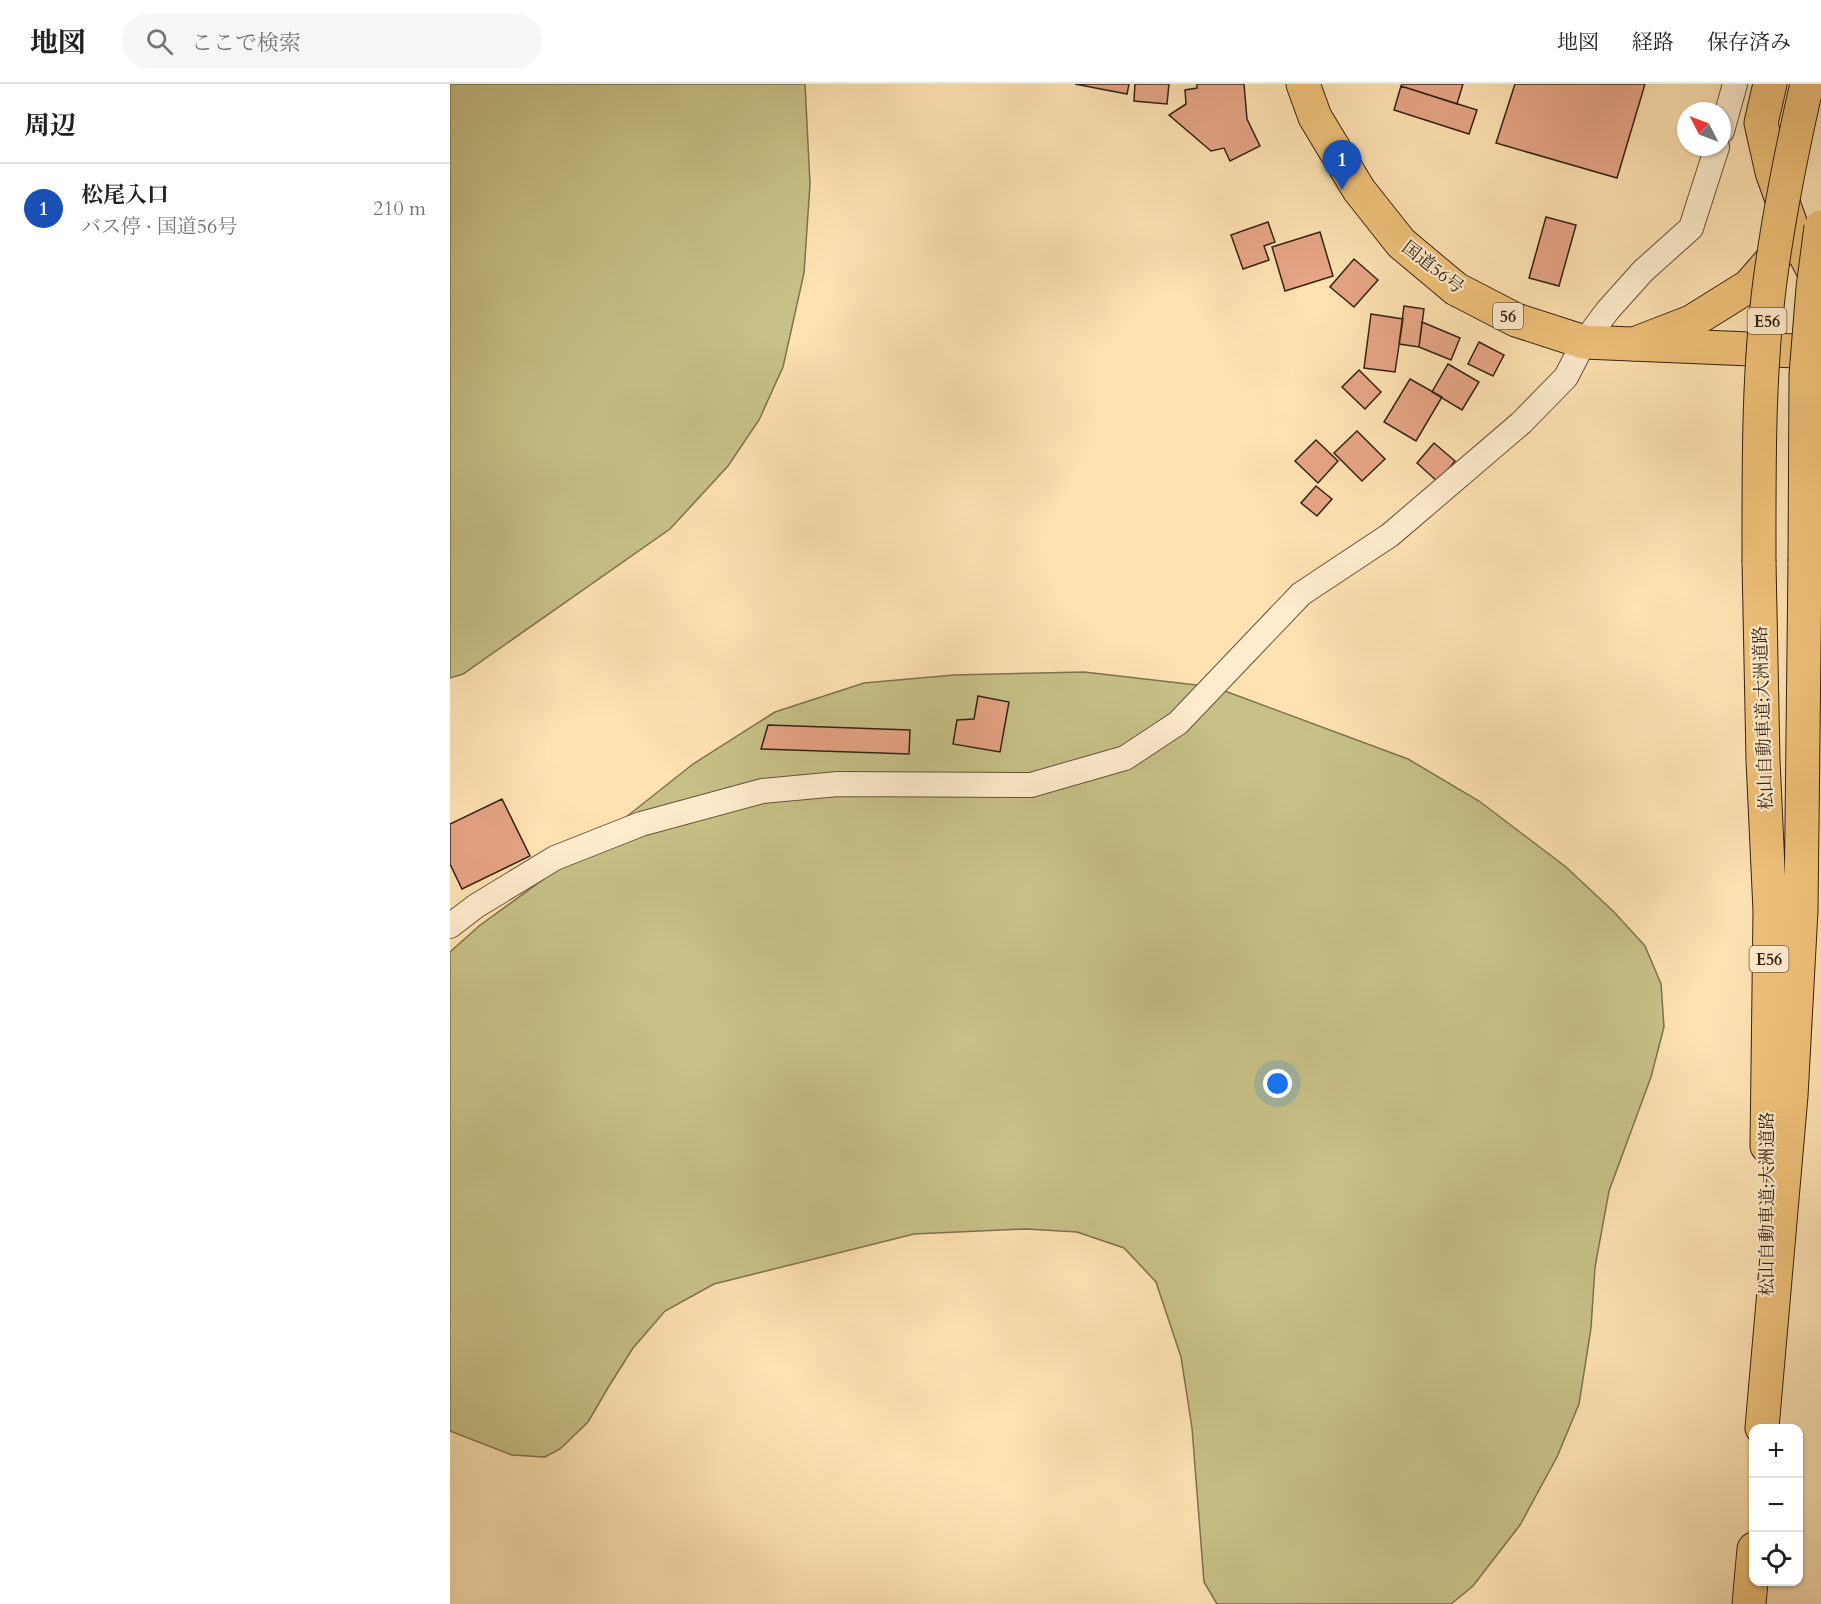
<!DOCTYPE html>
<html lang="ja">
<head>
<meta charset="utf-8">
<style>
  body { margin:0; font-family:Cardo,"Noto Serif JP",serif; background:#f6f6f6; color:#202124 }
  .controls { position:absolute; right:18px; bottom:18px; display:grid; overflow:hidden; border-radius:12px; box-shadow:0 2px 4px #0004 }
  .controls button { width:54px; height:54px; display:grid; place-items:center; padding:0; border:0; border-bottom:2px solid #e0e0e0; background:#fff; color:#202124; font:30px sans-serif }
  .compass { position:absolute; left:1227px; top:18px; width:54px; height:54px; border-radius:50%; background:#fff; box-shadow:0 2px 4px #0004; rotate:312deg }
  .you { position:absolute; left:828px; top:1000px; width:21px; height:21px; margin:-15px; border:4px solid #fff; border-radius:50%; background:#1a73e8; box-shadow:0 0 0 9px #1a73e833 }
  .badge { display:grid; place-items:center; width:39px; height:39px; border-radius:50%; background:#0b8043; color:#fff; font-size:20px; font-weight:700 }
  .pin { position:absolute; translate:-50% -50px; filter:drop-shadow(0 2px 3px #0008) }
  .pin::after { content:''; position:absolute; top:32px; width:21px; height:18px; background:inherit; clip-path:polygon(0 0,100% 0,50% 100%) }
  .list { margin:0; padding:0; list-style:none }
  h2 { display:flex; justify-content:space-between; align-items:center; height:78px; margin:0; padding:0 24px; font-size:26px }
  h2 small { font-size:20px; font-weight:400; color:#757577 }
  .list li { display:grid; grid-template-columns:39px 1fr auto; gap:18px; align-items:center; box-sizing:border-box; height:90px; padding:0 24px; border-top:2px solid #e0e0e0 }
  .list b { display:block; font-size:22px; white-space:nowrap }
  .list p { margin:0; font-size:20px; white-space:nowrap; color:#757577 }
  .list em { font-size:20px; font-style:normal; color:#757577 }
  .icon { flex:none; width:33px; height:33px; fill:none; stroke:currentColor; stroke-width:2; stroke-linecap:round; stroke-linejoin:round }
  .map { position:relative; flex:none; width:1371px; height:1520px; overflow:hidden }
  header { display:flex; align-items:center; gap:36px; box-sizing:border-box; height:84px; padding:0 30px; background:#fff; border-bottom:2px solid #e0e0e0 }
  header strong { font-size:28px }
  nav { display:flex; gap:33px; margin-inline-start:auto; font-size:21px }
  .search { width:420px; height:54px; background:#f6f6f6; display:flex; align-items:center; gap:15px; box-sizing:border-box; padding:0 21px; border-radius:33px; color:#757577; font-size:22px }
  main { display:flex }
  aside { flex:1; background:#fff }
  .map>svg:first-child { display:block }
  .green { fill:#c7c187; stroke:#7d724c; stroke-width:1.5 }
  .building { fill:#e6a586; stroke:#332212; stroke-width:1.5 }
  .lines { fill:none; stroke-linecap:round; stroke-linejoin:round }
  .minor-casing { stroke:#66523a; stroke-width:26 }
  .trunk-casing { stroke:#332212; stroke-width:35 }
  .motorway-casing { stroke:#332212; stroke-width:35 }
  .minor { stroke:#feeccd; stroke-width:24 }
  .trunk { stroke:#efc179; stroke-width:33 }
  .motorway { stroke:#efc179; stroke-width:33 }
  .motorway-bridge-casing { stroke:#332212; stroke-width:35; stroke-linecap:butt }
  .motorway-bridge { stroke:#efc179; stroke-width:33 }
  .labels { text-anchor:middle; stroke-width:4.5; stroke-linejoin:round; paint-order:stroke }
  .shield { fill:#feeccd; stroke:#705f4a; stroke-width:1.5 }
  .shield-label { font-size:16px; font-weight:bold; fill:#332212 }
  .street-label { font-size:18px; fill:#332212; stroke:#feeccd }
</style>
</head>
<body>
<header>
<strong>地図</strong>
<div class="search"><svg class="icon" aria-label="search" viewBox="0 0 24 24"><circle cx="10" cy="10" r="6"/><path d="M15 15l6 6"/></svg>ここで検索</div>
<nav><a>地図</a><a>経路</a><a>保存済み</a></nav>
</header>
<main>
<aside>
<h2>周辺<small></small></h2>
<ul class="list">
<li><span class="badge" style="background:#1a4fb4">1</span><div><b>松尾入口</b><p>バス停 · 国道56号</p></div><em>210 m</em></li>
</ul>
</aside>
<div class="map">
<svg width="1371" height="1520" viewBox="0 0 1371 1520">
  <rect width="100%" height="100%" fill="#fee2b2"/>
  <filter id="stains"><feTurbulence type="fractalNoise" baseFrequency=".00333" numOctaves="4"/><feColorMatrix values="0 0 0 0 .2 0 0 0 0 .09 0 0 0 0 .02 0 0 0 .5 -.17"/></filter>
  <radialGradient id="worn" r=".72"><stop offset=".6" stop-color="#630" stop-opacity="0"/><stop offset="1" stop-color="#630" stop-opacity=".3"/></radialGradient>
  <path class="green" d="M0,0H355L360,100L354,189L333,283L309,336L278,382L220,445L13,590L0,594Z
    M634,588L764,603L958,675L1029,717L1116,783L1164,828L1195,862L1211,900L1214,943L1201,993L1159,1107L1145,1183L1141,1244L1129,1320L1107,1373L1070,1441L1023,1502L1001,1520H767L754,1498L742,1344L731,1273L706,1198L674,1164L627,1148L576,1145L464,1150L264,1200L215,1227L183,1264L159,1302L138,1338L110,1365L95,1373L62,1371L0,1347V868L29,842L142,760L243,680L325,628L414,599L504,591Z"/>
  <path class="building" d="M625,0H679L677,10Z
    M685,0H719L717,20L684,17Z
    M747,0H794L797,35L810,62L780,77L774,64L761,67L719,31L736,20L735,6L747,4Z
    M952,0H1013L1007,20L951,2Z
    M1065,0H1195L1167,94L1046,59Z
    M951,2L1027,26L1019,50L944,26Z
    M1096,133L1126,141L1109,202L1079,194Z
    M818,138L825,158L814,162L819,176L793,185L781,151Z
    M870,148L883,192L835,207L822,163Z
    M904,175L928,196L904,223L880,203Z
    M954,222L974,225L969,263L949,260Z
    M921,230L953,235L945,288L914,284Z
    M972,238L1010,254L1001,276L969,263Z
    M1029,258L1054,271L1043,292L1018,280Z
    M998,280L1029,298L1012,326L982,308Z
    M909,286L931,308L915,325L892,303Z
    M960,295L992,313L966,357L934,338Z
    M907,347L935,375L912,397L884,369Z
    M866,356L888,377L868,399L845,377Z
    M984,359L1005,377L988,398L967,379Z
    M866,402L882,415L867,432L851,419Z
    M528,612L559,618L550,668L503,660L507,636L524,635Z
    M318,641L460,646L459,670L311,665Z
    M52,715L80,772L12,805L0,780V740Z"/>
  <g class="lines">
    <defs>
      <path id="minor" d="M1272,47L1285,0
        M0,842L26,822L105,774L191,740L312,707L388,700L581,701L675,674L728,639L851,510L940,451L1071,339L1116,293L1134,258L1158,226L1193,187L1241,144L1267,63"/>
      <path id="trunk" d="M853,0L865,33L909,106L951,159L1006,205L1066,236L1134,258L1371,268"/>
      <path id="motorway" d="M1320,0L1311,39L1322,88L1345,152L1371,201
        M1184,260L1241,238L1299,202L1333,163
        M1309,478L1313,676L1320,827L1317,1062
        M1312,1344L1341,1012L1351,827L1355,478
        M1299,1520L1304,1465"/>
    </defs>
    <use href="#minor" class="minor-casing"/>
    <use href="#trunk" class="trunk-casing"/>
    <use href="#motorway" class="motorway-casing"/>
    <use href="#minor" class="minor"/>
    <use href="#trunk" class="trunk"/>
    <use href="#motorway" class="motorway"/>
    <defs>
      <path id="motorway-bridge" d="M1309,478C1309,384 1308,290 1320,197C1329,130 1342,65 1357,0
        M1355,478L1356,291L1363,204L1371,143"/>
    </defs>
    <use href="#motorway-bridge" class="motorway-bridge-casing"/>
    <use href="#motorway-bridge" class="motorway-bridge"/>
  </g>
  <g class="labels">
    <g class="shield">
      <rect x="1043" y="219" width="30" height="26" rx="4.5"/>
      <rect x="1297.5" y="224" width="39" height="26" rx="4.5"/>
      <rect x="1299.5" y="862" width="39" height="26" rx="4.5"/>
    </g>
    <g class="shield-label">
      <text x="1058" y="238">56</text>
      <text x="1317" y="243">E56</text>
      <text x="1319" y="881">E56</text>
    </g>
    <g class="street-label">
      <text transform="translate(983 183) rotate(38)" y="6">国道56号</text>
      <text transform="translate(1313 634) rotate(-92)" y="6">松山自動車道;大洲道路</text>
      <text transform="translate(1317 1120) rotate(-90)" y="6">松山自動車道;大洲道路</text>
    </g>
  </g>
  <rect width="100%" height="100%" filter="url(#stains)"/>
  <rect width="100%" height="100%" fill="url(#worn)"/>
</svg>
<div class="controls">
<button>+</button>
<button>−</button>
<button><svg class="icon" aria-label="locate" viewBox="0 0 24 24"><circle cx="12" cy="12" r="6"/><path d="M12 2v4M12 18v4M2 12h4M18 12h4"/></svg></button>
</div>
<svg class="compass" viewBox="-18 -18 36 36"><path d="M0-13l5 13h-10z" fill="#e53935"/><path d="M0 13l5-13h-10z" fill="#757577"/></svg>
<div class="you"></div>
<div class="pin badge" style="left:892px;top:106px;background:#1a4fb4">1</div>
</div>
</main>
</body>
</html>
